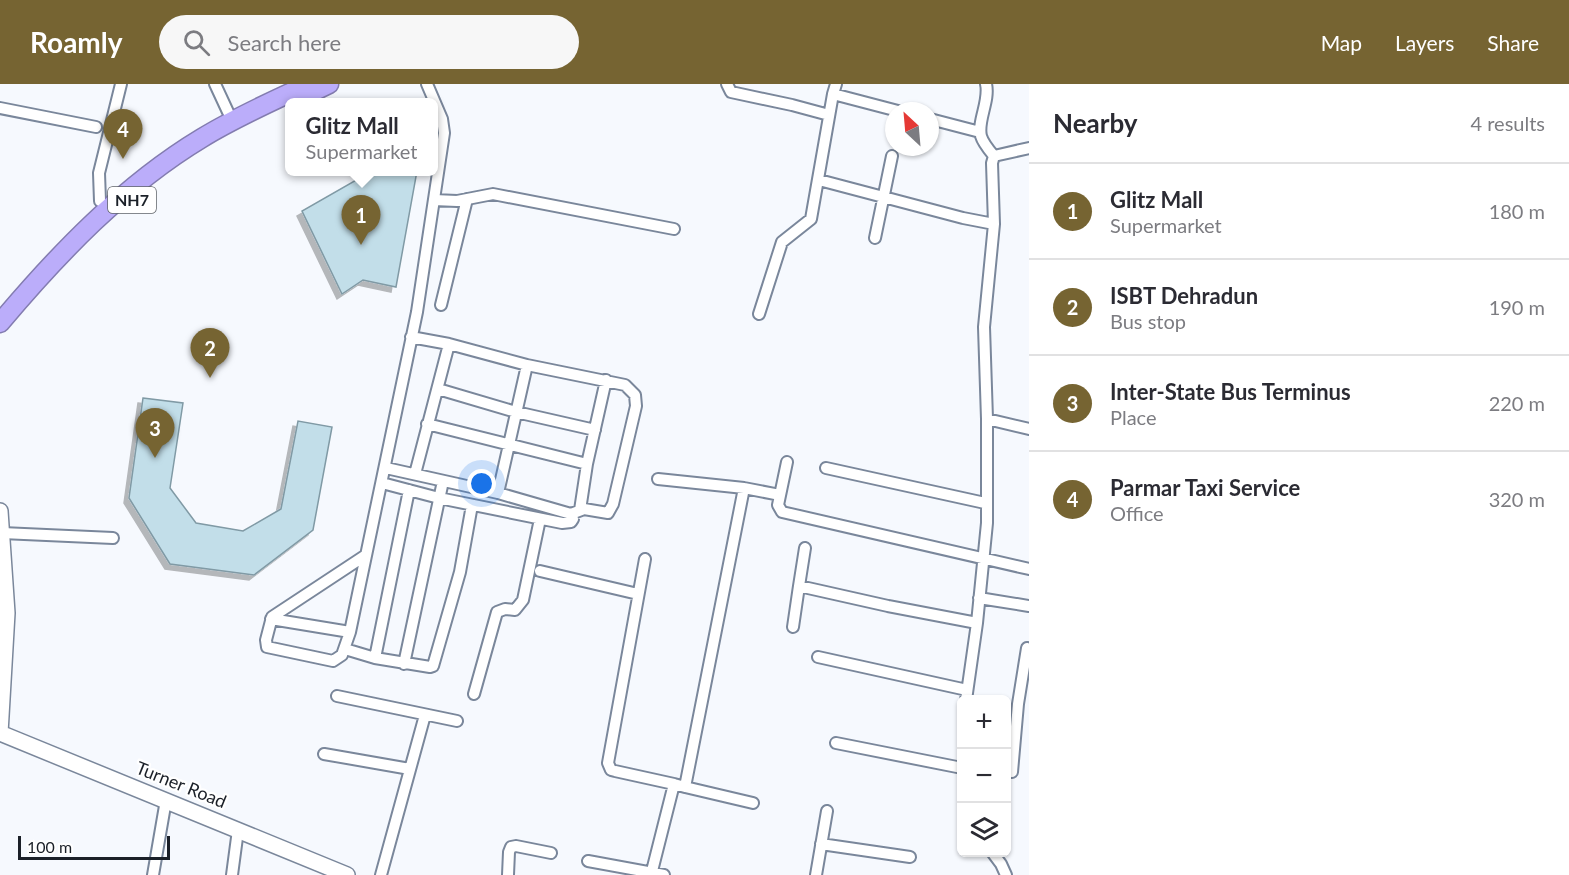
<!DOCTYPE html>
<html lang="en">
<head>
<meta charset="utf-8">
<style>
  body { margin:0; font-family:Lato,sans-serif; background:#f7f7f7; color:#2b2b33 }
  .controls { position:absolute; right:18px; bottom:18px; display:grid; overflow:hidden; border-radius:9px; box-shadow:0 2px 4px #0004 }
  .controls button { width:54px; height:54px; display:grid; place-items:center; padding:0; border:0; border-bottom:2px solid #e1e1e2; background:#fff; color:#2b2b33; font:30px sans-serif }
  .compass { position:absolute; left:885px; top:18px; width:54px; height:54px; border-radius:50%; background:#fff; box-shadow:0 2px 4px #0004; rotate:334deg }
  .scale { position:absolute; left:18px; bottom:15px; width:152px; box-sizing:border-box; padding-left:6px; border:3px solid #1b2028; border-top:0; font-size:16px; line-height:21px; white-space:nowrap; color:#1b2028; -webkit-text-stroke:4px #fff; paint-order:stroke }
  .you { position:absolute; left:482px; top:400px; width:21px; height:21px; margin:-15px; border:4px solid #fff; border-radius:50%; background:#1a73e8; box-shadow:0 0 0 9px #1a73e833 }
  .badge { display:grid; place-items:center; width:39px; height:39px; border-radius:50%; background:#766432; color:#fff; font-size:20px; font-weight:700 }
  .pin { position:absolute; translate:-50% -50px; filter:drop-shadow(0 2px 3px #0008) }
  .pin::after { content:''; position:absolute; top:32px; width:21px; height:18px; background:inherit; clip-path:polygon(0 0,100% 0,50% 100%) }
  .popup { position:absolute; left:285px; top:14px; width:153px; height:78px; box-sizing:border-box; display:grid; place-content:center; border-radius:9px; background:#fff; filter:drop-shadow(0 2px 4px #0005); font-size:20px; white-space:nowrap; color:#7c7c81 }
  .popup b { font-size:22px; color:#2b2b33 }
  .popup::after { content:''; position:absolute; left:50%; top:100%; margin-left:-12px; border:12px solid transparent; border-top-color:#fff }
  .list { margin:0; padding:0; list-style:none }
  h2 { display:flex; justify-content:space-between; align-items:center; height:78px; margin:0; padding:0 24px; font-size:26px }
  h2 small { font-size:20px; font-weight:400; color:#7c7c81 }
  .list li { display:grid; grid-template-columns:39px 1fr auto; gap:18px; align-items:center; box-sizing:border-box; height:96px; padding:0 24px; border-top:2px solid #e1e1e2 }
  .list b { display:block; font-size:22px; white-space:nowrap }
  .list p { margin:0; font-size:20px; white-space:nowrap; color:#7c7c81 }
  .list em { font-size:20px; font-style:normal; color:#7c7c81 }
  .icon { flex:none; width:33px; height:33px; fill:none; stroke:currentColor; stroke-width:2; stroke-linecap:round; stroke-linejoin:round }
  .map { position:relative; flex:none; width:1029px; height:791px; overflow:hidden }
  header { display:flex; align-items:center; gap:36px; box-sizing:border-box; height:84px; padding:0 30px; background:#766432; color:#fff }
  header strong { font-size:28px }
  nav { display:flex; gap:33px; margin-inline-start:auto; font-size:21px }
  .search { width:420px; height:54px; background:#f7f7f7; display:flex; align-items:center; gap:15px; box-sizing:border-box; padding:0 21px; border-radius:33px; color:#7c7c81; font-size:22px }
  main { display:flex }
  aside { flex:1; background:#fff }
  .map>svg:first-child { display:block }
  .building { fill:#c2dee9; stroke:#809aa5; stroke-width:1.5; filter:url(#shadow) }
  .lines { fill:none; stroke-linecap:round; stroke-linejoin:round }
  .street-casing { stroke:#7a879b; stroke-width:14 }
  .secondary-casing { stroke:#7a879b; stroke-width:18 }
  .highway-casing { stroke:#837cb0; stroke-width:21 }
  .street { stroke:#fff; stroke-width:10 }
  .secondary { stroke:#fff; stroke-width:15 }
  .highway { stroke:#bbadfa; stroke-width:18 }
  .labels { text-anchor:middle; stroke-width:4.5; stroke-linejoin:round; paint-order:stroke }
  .shield { fill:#fff; stroke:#5f6368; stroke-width:1.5 }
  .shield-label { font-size:16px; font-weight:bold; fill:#1b2028 }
  .street-label { font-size:18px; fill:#1b2028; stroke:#fff }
</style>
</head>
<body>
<header>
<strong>Roamly</strong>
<div class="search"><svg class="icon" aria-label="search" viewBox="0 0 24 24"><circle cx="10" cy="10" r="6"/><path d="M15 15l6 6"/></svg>Search here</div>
<nav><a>Map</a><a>Layers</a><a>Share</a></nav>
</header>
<main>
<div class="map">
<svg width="1029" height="791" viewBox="0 0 1029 791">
  <defs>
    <filter id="shadow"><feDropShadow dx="-5" dy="5" stdDeviation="0" flood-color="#0004"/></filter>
  </defs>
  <rect width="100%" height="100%" fill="#f6f9fe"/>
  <path class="building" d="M372,87H417L396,203L363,196L342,210L302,127Z
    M143,314L183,319L170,404L196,439L243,447L281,425L298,337L332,343L313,446L254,491L170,480L129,414Z"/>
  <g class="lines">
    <defs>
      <path id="street" d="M215,0L228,28
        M727,0L731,8L792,21L829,31
        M836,0L833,10L898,27
        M986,0C990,17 977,37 981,52C983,59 989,66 994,72
        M0,24L96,43
        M930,35L980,48
        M994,72L1029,64
        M819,96L963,134L994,140
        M434,116L457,117L493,110L674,145
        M100,117L99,89L121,0
        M875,154L892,72
        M441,221L467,115
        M759,230L782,158L811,135L833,10
        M438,305L516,328L595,346
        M987,335L1029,345
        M427,340L587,380
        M787,378L778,421L782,428L1029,485
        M386,384L498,409L571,430L584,425L608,429L613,420L636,322L635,311L625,301L527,281L449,260L411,253
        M826,384L985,419
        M415,390L449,260
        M658,395L744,404L780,411
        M382,399L439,414L562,439L571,438L573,435L571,430
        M498,409L527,281
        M580,426L587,380L606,296
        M2,449L113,454
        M366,471L272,533L266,556L267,563L333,577L342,571L350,548L417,228L444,49L442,35L427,0
        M645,475L608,679L611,686L615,687L674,700L651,791
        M540,487L638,510
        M799,502L805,464
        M979,514L1029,522
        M271,535L350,548
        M793,543L799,502L888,522L977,539
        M345,565L375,574L430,583L433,582L460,488L472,421
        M818,573L967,606
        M375,574L409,406
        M404,580L443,397
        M474,610L497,528L505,525L515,526L523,516L540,435
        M337,612L457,637
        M966,616L977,539L987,439V335L984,243L994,140L992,79L994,72
        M836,659L962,684
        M324,670L410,685
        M1012,688L1018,620L1027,564
        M674,700L685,703L744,404
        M685,703L753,719
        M821,760L910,773
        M992,768L1001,780L1006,791
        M588,777L664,791
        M153,791L166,716
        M232,791L238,746
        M381,791L425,631
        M508,791L509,768L511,763L516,762L551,769
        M816,791L827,727"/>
      <path id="secondary" d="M0,427L7,529L0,649
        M0,649L347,791"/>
      <path id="highway" d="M298,15L329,0
        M0,239C58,170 124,101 202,54C236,33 273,17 309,0"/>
    </defs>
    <use href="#street" class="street-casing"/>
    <use href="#secondary" class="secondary-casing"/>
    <use href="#highway" class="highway-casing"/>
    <use href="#street" class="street"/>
    <use href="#secondary" class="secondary"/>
    <use href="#highway" class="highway"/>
  </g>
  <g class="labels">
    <rect class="shield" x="108" y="103" width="48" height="26" rx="4.5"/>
    <g class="shield-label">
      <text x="132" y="122">NH7</text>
    </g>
    <g class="street-label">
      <text transform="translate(181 701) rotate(22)" y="6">Turner Road</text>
    </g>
  </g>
</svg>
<div class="controls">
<button>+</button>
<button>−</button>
<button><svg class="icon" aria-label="layers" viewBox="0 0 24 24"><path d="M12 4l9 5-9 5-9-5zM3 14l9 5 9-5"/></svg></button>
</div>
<svg class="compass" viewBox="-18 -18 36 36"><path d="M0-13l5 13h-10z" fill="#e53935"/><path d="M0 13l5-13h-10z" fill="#7c7c81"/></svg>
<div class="scale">100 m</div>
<div class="you"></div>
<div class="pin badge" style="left:361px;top:161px">1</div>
<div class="popup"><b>Glitz Mall</b>Supermarket</div>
<div class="pin badge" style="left:210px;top:294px">2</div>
<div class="pin badge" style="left:155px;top:374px">3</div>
<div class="pin badge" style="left:123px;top:75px">4</div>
</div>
<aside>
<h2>Nearby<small>4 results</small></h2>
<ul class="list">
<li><span class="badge">1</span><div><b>Glitz Mall</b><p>Supermarket</p></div><em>180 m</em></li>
<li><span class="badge">2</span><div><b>ISBT Dehradun</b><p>Bus stop</p></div><em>190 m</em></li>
<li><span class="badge">3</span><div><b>Inter-State Bus Terminus</b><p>Place</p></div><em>220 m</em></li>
<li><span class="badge">4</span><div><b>Parmar Taxi Service</b><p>Office</p></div><em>320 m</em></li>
</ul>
</aside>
</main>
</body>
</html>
